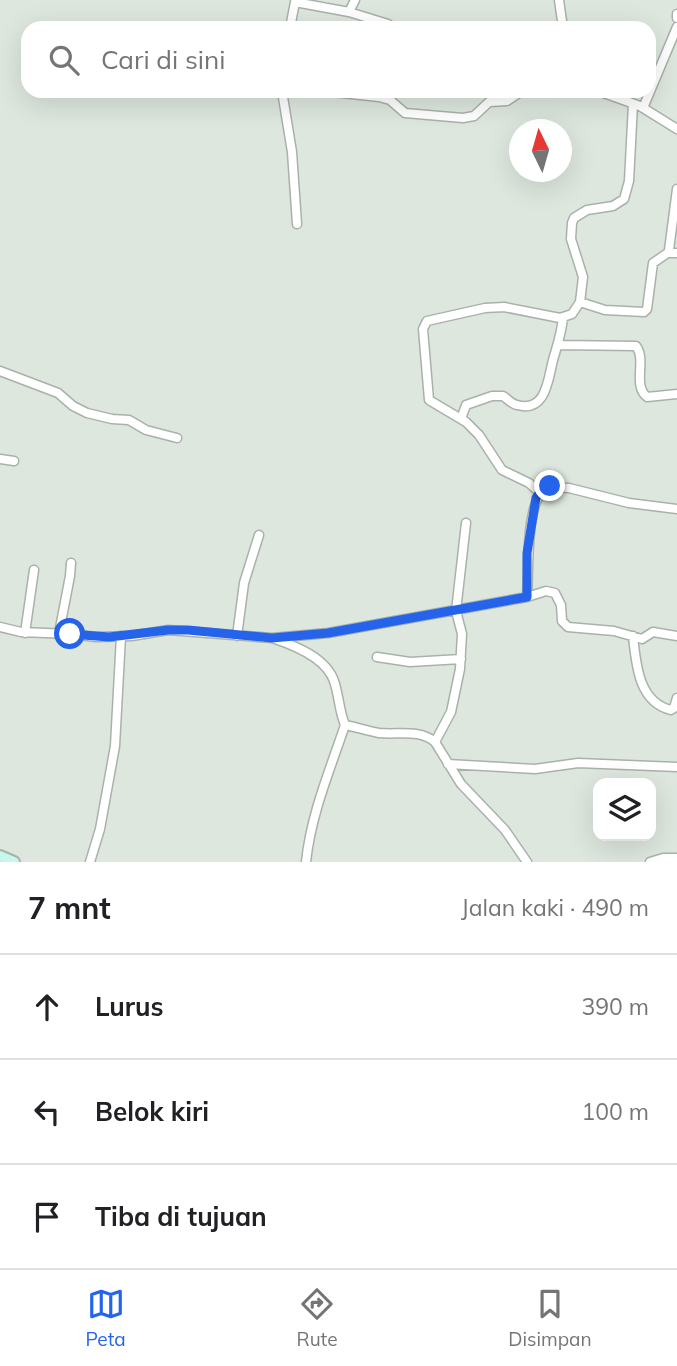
<!DOCTYPE html>
<html lang="id">
<head>
<meta charset="utf-8">
<style>
  body { margin:0; font-family:Mulish,sans-serif; background:#f2f2f2; color:#202124 }
  .controls { position:absolute; right:21px; bottom:21px; display:grid; overflow:hidden; border-radius:14px; box-shadow:0 7px 28px #0002 }
  .controls button { width:63px; height:63px; display:grid; place-items:center; padding:0; border:0; border-bottom:2px solid #e0e0e0; background:#fff; color:#202124; font:35px sans-serif }
  .compass { position:absolute; left:509px; top:119px; width:63px; height:63px; border-radius:50%; background:#fff; box-shadow:0 7px 28px #0002; rotate:355deg }
  .stop { position:absolute; width:21px; height:21px; margin:-16px; border:5px solid #2563eb; border-radius:50%; background:#fff }
  .stop.end { background:#2563eb; border-color:#fff; box-shadow:0 2px 7px #0008 }
  .list { margin:0; padding:0; list-style:none }
  h2 { display:flex; justify-content:space-between; align-items:center; height:91px; margin:0; padding:0 28px; font-size:30px }
  h2 small { font-size:23px; font-weight:400; color:#757577 }
  .list li { display:grid; grid-template-columns:46px 1fr auto; gap:21px; align-items:center; box-sizing:border-box; height:105px; padding:0 28px; border-top:2px solid #e0e0e0 }
  .list b { display:block; font-size:26px; white-space:nowrap }
  .list em { font-size:23px; font-style:normal; color:#757577 }
  .icon { flex:none; width:38px; height:38px; fill:none; stroke:currentColor; stroke-width:2; stroke-linecap:round; stroke-linejoin:round }
  .map { position:relative; flex:none; width:677px; height:862px; overflow:hidden }
  .search { position:absolute; background:#fff; box-shadow:0 7px 28px #0002; left:21px; right:21px; top:21px; height:77px; display:flex; align-items:center; gap:18px; box-sizing:border-box; padding:0 24px; border-radius:21px; color:#757577; font-size:26px }
  .sheet { height:406px; background:#fff }
  nav { display:flex; justify-content:space-around; align-items:center; box-sizing:border-box; height:98px; border-top:2px solid #e0e0e0; background:#fff; font-size:19px; color:#757577 }
  nav a { display:grid; justify-items:center; gap:4px }
  nav .on { color:#2563eb }
  .map>svg:first-child { display:block }
  .lines { fill:none; stroke-linecap:round; stroke-linejoin:round }
  .street-casing { stroke:#a9b2aa; stroke-width:11 }
  .secondary-casing { stroke:#a9b2aa; stroke-width:14 }
  .street { stroke:#fff; stroke-width:8 }
  .secondary { stroke:#c5f7ec; stroke-width:10 }
  .route { stroke:#2563eb; stroke-width:9 }
</style>
</head>
<body>
<div class="map">
<svg width="677" height="862" viewBox="0 0 677 862">
  <rect width="100%" height="100%" fill="#dde7de"/>
  <g class="lines">
    <defs>
      <path id="street" d="M559,0L563,28
        M349,12L388,24L393,28
        M677,14V18
        M290,28L295,2L349,12L355,0
        M282,91L292,152L297,224
        M323,91L379,97L390,100L405,113L463,118L474,116L489,102L507,101L522,91
        M598,91L640,106L677,129
        M643,108L677,27
        M677,189L669,250L670,253H677
        M580,302L605,310L644,312L647,309L653,263L669,252
        M559,345L636,346C647,360 632,385 647,397L677,394
        M0,371L58,393L73,406L87,413L112,419L129,420L146,430L177,438
        M461,419L466,405L492,396H503C508,399 511,404 517,405C546,413 548,380 553,360C557,346 562,332 563,317
        M0,459L14,461
        M539,492L529,483L502,470L479,435L466,422L429,400L423,329L427,321L485,308L504,307L560,318L572,314L580,302L583,277L571,239L572,223L574,218L587,210L613,206L624,199L629,181L633,104
        M527,597L546,591L555,593L561,605L562,621L568,627L614,631L642,639L653,632L677,636
        M0,627L21,632L70,634L96,637L132,636L168,630L272,638L328,633L527,597C529,572 525,502 546,487L569,488L629,503L677,509
        M25,633L34,570
        M59,633L70,576L71,563
        M237,636L244,583L259,535
        M633,636C636,663 638,702 671,710L674,708L677,698
        M275,639C296,646 326,658 334,681C339,695 339,711 345,725C356,727 368,731 379,733C398,735 420,729 435,742L461,784L505,830L527,862
        M377,657L410,662L461,659
        M435,742L451,712L460,669L462,634L456,611L466,523
        M448,764L535,769L578,763L677,767
        M90,862L100,829L115,746L121,636
        M306,862C311,814 330,770 345,725
        M650,862L663,858H677"/>
      <path id="secondary" d="M0,856L14,862"/>
    </defs>
    <use href="#street" class="street-casing"/>
    <use href="#secondary" class="secondary-casing"/>
    <use href="#street" class="street"/>
    <use href="#secondary" class="secondary"/>
  </g>
  <g class="lines">
    <path class="route" d="M70,634L109,637L168,630H188L272,638L328,633L527,597V553L536,498L542,489L550,486"/>
  </g>
</svg>
<div class="controls">
<button><svg class="icon" aria-label="layers" viewBox="0 0 24 24"><path d="M12 4l9 5-9 5-9-5zM3 14l9 5 9-5"/></svg></button>
</div>
<svg class="compass" viewBox="-18 -18 36 36"><path d="M0-13l5 13h-10z" fill="#e53935"/><path d="M0 13l5-13h-10z" fill="#757577"/></svg>
<div class="stop" style="left:70px;top:634px"></div>
<div class="stop end" style="left:550px;top:486px"></div>
<div class="search"><svg class="icon" aria-label="search" viewBox="0 0 24 24"><circle cx="10" cy="10" r="6"/><path d="M15 15l6 6"/></svg>Cari di sini</div>
</div>
<section class="sheet">
<h2>7 mnt<small>Jalan kaki · 490 m</small></h2>
<ul class="list">
<li><svg class="icon" aria-label="ahead" viewBox="0 0 24 24"><path d="M12 20V5M6 11l6-6 6 6"/></svg><div><b>Lurus</b></div><em>390 m</em></li>
<li><svg class="icon" aria-label="left" viewBox="0 0 24 24"><path d="M17 20v-9H6M10 6l-5 5 5 5"/></svg><div><b>Belok kiri</b></div><em>100 m</em></li>
<li><svg class="icon" aria-label="arrive" viewBox="0 0 24 24"><path d="M6 21V4h12l-3 4 3 4H6"/></svg><div><b>Tiba di tujuan</b></div></li>
</ul>
</section>
<nav>
<a class="on"><svg class="icon" aria-label="map" viewBox="0 0 24 24"><path d="M3 6l6-2 6 2 6-2v14l-6 2-6-2-6 2zM9 4v14M15 6v14"/></svg>Peta</a>
<a><svg class="icon" aria-label="directions" viewBox="0 0 24 24"><path d="M12 3l9 9-9 9-9-9zM9 14v-3h6M13 9l2 2-2 2"/></svg>Rute</a>
<a><svg class="icon" aria-label="saved" viewBox="0 0 24 24"><path d="M7 4h10v16l-5-4-5 4z"/></svg>Disimpan</a>
</nav>
</body>
</html>
